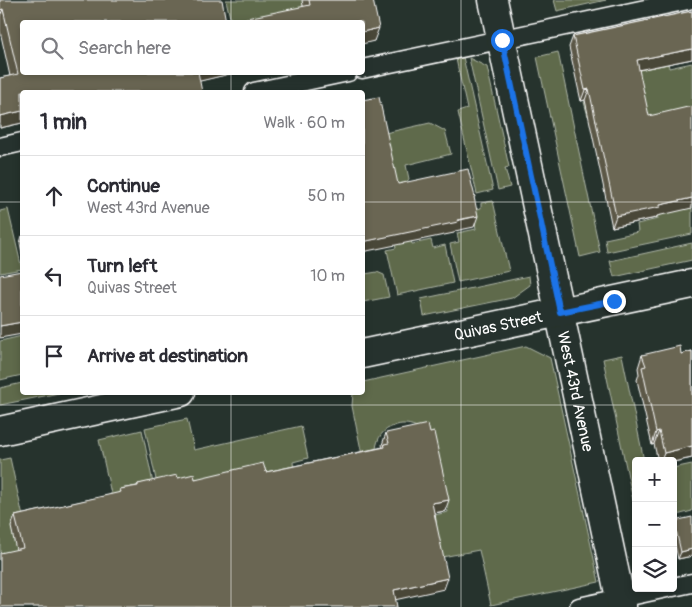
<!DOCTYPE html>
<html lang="en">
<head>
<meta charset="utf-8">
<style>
  body { margin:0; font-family:Pangolin,sans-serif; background:#f7f7f7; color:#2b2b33 }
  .controls { position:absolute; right:15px; bottom:15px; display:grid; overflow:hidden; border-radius:5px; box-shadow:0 2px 8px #0003 }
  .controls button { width:45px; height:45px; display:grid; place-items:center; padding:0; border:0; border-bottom:1px solid #e1e1e2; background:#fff; color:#2b2b33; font:25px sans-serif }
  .stop { position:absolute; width:15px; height:15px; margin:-11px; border:4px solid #1a73e8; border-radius:50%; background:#fff }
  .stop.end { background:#1a73e8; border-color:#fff; box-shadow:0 1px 5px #0008 }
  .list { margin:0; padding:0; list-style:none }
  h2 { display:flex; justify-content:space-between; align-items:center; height:65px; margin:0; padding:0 20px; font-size:21px }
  h2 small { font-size:16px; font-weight:400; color:#7c7c81 }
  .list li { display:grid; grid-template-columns:32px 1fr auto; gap:15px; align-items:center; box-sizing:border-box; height:80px; padding:0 20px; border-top:1px solid #e1e1e2 }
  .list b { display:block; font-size:19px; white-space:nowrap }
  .list p { margin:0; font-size:16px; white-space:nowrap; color:#7c7c81 }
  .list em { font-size:16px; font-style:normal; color:#7c7c81 }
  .icon { flex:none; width:28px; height:28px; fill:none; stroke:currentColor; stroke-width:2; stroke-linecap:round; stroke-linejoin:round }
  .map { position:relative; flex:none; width:692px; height:607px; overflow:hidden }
  .search { position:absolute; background:#fff; box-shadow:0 2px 8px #0003; left:20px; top:20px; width:345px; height:55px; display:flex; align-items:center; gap:12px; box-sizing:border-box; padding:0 18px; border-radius:5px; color:#7c7c81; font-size:19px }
  .panel { position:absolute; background:#fff; box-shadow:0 2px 8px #0003; left:20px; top:90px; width:345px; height:305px; border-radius:5px }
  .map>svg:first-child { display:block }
  .green { fill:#5e6b4c; stroke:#aeb5a6 }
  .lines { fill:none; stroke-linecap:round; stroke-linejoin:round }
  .service-casing { stroke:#fff; stroke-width:21 }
  .minor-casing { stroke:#fff; stroke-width:31 }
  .service { stroke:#26332d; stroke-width:18 }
  .minor { stroke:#26332d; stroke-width:28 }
  .wall { fill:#5b5847; stroke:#fff }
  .shaded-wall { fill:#4a4739; stroke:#fff }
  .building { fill:#6a6652; stroke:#fff }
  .route { stroke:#1a73e8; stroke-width:6 }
  .grid { fill:none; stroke:#fff; stroke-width:1; stroke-opacity:0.55 }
  .labels { text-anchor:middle; stroke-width:4.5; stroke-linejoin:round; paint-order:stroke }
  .street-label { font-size:16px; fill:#fff; stroke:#26332d }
</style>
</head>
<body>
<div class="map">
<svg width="692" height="607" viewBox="0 0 692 607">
  <rect width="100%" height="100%" fill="#26332d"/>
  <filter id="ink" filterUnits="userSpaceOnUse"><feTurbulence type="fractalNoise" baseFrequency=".02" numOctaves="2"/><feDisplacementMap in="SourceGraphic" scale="10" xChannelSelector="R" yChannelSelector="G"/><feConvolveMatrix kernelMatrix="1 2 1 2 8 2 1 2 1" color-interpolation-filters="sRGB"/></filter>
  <g filter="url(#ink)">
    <path class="green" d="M226,0H367L231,22Z
      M554,0H606L557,11Z
      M660,22L669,68L692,63V116L674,142L634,106L588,116L584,102L638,90L625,30Z
      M558,52L600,252L580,257L537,57Z
      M463,57L493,190L477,194L458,112L467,109L456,59Z
      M469,58L487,67L509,167L505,168L510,187L498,190Z
      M430,123L445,131L451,154L406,165L409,179L398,192L385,133Z
      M644,151L692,198V234L607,252L605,239L638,232L637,224L658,219Z
      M493,201L509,271L458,282L450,244L459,242L457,233L476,229L473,210L481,208V203Z
      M8,209L22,269L0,273V211Z
      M410,237L412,244L431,240L433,248L445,245L453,283L397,295L387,250L396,248L394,241Z
      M692,243V260L614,277L610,261Z
      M363,261L365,274L377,272L384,275L389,297L363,302Z
      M529,276L530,285L512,298L424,316L421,299Z
      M22,336V375L0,380V341Z
      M526,346L550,358L599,582L491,605L479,550L437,558L381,527L448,512C444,494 440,477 436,459C435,453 434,445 431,440C423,428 408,420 394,426C383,429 377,438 376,449L391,520L376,523L352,406L353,393L362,392L363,382Z
      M622,355L644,461H636V514L603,359Z
      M22,383V392L59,393L0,405V388Z
      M187,419L194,450L301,426L308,458L293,462L294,473L280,537L265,468L214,479L258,607L158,489L145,428Z
      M142,430L154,488L112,498L99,440Z
      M10,458L31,553L0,561V460Z
      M692,464V511L677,515L673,500V468Z"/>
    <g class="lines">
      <defs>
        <path id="service" d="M362,69L688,0
          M254,92L348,72
          M0,147L22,142
          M673,587L692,583
          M579,607L667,588"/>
        <g id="minor">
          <path id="s1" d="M493,0L622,607"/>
          <path id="s2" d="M362,354L692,284"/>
          <path d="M0,431L181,392"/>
        </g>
      </defs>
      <use href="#service" class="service-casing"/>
      <use href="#minor" class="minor-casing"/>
      <use href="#service" class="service"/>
      <use href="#minor" class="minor"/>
    </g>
    <path class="wall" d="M0,0L22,72H238L199,81L22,92V123L0,128V78L10,76L0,31Z
      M302,0H373L374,41L303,6Z
      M692,11V59L639,70L657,216L656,218L612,227L585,100L581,101L569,47L573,36Z
      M22,236V254L20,243Z
      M692,351V458L673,462V461H658L654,444L652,445L637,380L639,374L638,368L642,355L681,354Z
      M386,433L445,511L435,513L444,589L16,550L11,527L15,516L119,493L120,489L137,486L138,484L178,478L195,479L266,472L383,447L382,445Z
      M674,521L692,556L678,559L673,535V524Z"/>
    <path class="shaded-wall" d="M3,9L0,16V10Z
      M379,28L374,41L362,44V32Z
      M692,49V59L633,71L637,60Z
      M196,72H238L192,83Z
      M589,89L585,100L581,101L585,90Z
      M22,111V123L0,128V116Z
      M692,198V208L657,216L656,218L612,227L616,216L660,205Z
      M478,216L474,227L455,231L454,233L362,252V242Z
      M22,322V334L0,338V326Z
      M659,431L654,444L652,445L656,432Z
      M692,446V458L673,462V461H661L664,453Z
      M449,500L445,511L428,514L432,503Z
      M692,549V556L678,559L681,552Z
      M448,578L444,589L390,601L394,590Z"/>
    <path class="building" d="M0,0H222L226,22H22V72H198L202,92H22V111L0,116V78L18,74L3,9L0,10Z
      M309,0H373L379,28L362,32V22H228L310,5Z
      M692,11V49L637,60L649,116L692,106V198L660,205V207L616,216L589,89L585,90L573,36Z
      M379,97L398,184L468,169L475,197H474L478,216L457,220L458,222L362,242V100Z
      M22,271V322L0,326V275Z
      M680,346L681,354L692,351V446L664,453L659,431L656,432L642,367L646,366L642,355Z
      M428,424L430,433L434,432L449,500L432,503L448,578L394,590L397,607H0V553L23,548L15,516L121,492L120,489L138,486V484L177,475L178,478L194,474L195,479L263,463L266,472L385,447L384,444L389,443L386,433Z
      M692,517V549L681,552L674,521Z"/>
  </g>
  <g class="lines" filter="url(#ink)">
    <path class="route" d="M502,40L560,312L614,301"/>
  </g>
  <path class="grid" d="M231,0V22M461,0V607M231,72V92M0,202H22M362,202H692M231,392V607M0,405H692"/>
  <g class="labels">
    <g class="street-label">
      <text dy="6" stroke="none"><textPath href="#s2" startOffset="139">Quivas Street</textPath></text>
      <text dy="6" stroke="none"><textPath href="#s1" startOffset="400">West 43rd Avenue</textPath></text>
    </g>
  </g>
</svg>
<div class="controls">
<button>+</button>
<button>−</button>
<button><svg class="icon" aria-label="layers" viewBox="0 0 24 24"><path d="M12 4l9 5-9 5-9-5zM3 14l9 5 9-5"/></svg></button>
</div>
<div class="stop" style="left:502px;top:40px"></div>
<div class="stop end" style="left:614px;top:301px"></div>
<div class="search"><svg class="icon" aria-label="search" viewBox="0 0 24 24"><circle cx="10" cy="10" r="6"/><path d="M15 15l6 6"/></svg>Search here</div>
<section class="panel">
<h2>1 min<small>Walk · 60 m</small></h2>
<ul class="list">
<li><svg class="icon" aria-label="ahead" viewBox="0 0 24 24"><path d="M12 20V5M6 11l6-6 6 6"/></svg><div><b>Continue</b><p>West 43rd Avenue</p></div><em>50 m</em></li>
<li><svg class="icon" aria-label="left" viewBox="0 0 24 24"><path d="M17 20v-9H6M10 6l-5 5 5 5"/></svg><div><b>Turn left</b><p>Quivas Street</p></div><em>10 m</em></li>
<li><svg class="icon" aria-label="arrive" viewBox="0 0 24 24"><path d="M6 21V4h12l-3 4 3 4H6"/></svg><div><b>Arrive at destination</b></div></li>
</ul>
</section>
</div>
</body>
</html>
